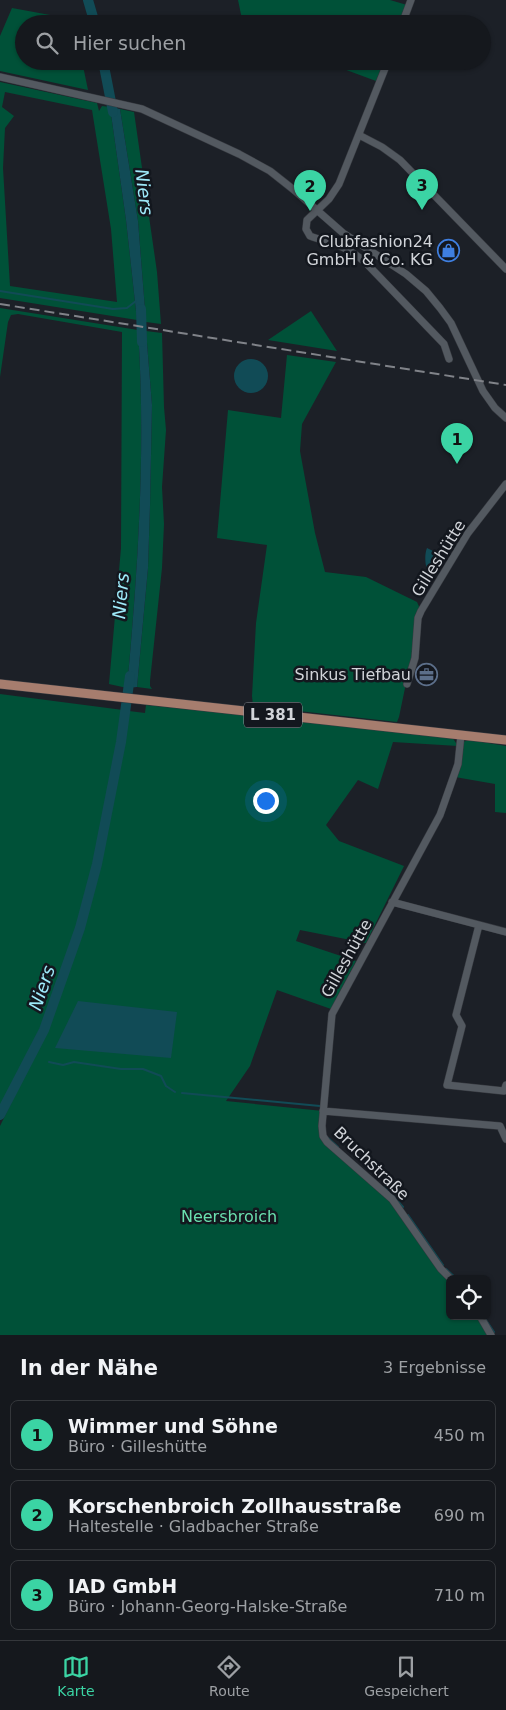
<!DOCTYPE html>
<html lang="de">
<head>
<meta charset="utf-8">
<style>
  body { margin:0; font-family:"DejaVu Sans",sans-serif; background:#1e2126; color:#f1f3f6 }
  .controls { position:absolute; right:15px; bottom:15px; display:grid; overflow:hidden; border-radius:8px; box-shadow:0 1px 4px #0004 }
  .controls button { width:45px; height:45px; display:grid; place-items:center; padding:0; border:0; border-bottom:1px solid #34373b; background:#15181d; color:#f1f3f6; font:25px sans-serif }
  .you { position:absolute; left:265px; top:800px; width:18px; height:18px; margin:-12px; border:4px solid #fff; border-radius:50%; background:#1a73e8; box-shadow:0 0 0 8px #1a73e833 }
  .badge { display:grid; place-items:center; width:32px; height:32px; border-radius:50%; background:#3bd4a4; color:#111; font-size:16px; font-weight:700 }
  .pin { position:absolute; translate:-50% -41px; filter:drop-shadow(0 1px 2px #0008) }
  .pin::after { content:''; position:absolute; top:26px; width:18px; height:15px; background:inherit; clip-path:polygon(0 0,100% 0,50% 100%) }
  .list { margin:0; padding:0; list-style:none }
  h2 { display:flex; justify-content:space-between; align-items:center; height:65px; margin:0; padding:0 20px; font-size:21px }
  h2 small { font-size:16px; font-weight:400; color:#9da0a4 }
  .list li { display:grid; grid-template-columns:32px 1fr auto; gap:15px; align-items:center; box-sizing:border-box; height:70px; margin:0 10px 10px; padding:0 10px; border:1px solid #34373b; border-radius:8px }
  .list b { display:block; font-size:19px; white-space:nowrap }
  .list p { margin:0; font-size:16px; white-space:nowrap; color:#9da0a4 }
  .list em { font-size:16px; font-style:normal; color:#9da0a4 }
  .icon { flex:none; width:28px; height:28px; fill:none; stroke:currentColor; stroke-width:2; stroke-linecap:round; stroke-linejoin:round }
  .map { position:relative; flex:none; width:506px; height:1335px; overflow:hidden }
  .search { position:absolute; background:#15181d; box-shadow:0 1px 4px #0004; left:15px; right:15px; top:15px; height:55px; display:flex; align-items:center; gap:12px; box-sizing:border-box; padding:0 18px; border-radius:28px; color:#9da0a4; font-size:19px }
  .sheet { height:305px; background:#15181d }
  nav { display:flex; justify-content:space-around; align-items:center; box-sizing:border-box; height:70px; border-top:1px solid #34373b; background:#15181d; font-size:14px; color:#9da0a4 }
  nav a { display:grid; justify-items:center; gap:2px }
  nav .on { color:#3bd4a4 }
  .map>svg:first-child { display:block }
  .green { fill:#005138; fill-rule:evenodd }
  .water { fill:#114b56 }
  .lines { fill:none; stroke-linecap:round; stroke-linejoin:round }
  .stream { stroke:#114b56; stroke-width:2 }
  .river { stroke:#114b56; stroke-width:10 }
  .minor-casing { stroke:#373a40; stroke-width:8 }
  .major-casing { stroke:#373a40; stroke-width:10 }
  .minor { stroke:#535960; stroke-width:7 }
  .major { stroke:#a67d6e; stroke-width:9 }
  .rail { stroke:#808389; stroke-width:2; stroke-dasharray:10 5; stroke-linecap:butt }
  .labels { text-anchor:middle; stroke-width:5; stroke-linejoin:round; paint-order:stroke }
  .shield { fill:#13171e; stroke:#989ba1; stroke-width:1 }
  .shield-label { font-size:15px; font-weight:bold; fill:#d1d4d9 }
  .poi-label { font-size:16px; fill:#d1d4d9; stroke:#13171e; text-anchor:end }
  .street-label { font-size:16px; fill:#d1d4d9; stroke:#13171e }
  .park-label { font-size:16px; fill:#6ae0af; stroke:#13171e }
  .water-label { font-size:18px; font-style:italic; fill:#9eeafa; stroke:#13171e }
</style>
</head>
<body>
<div class="map">
<svg width="506" height="1335" viewBox="0 0 506 1335">
  <rect width="100%" height="100%" fill="#1c2027"/>
  <path class="green" d="M238,0H390L407,5L399,24H243Z
    M12,8L72,19L73,24H24V61H82L88,90L0,71V36Z
    M322,61H384L376,81Z
    M0,82L97,103L99,111L102,106L110,107L126,220L137,320L0,298ZM5,92L92,110L111,229L117,302L10,286L3,168L5,128L14,116L2,107Z
    M120,109L134,112L157,272L161,324L146,322L138,221Z
    M0,308L138,330C146,449 138,569 127,688L109,684L121,548L122,332L18,314L11,315L8,322L0,377Z
    M311,311L337,351L268,340Z
    M146,331L162,333L164,407L166,430L162,487L164,524L162,568L150,681V686L152,689L137,687L148,568L150,506L152,405Z
    M287,355L336,362L302,424L300,451L315,533L325,572L366,577L417,602L421,611L399,717L397,722L253,706L252,696L256,623L267,545L217,538L228,410L281,418Z
    M0,694L123,710L111,779L85,903L64,966L41,1026L0,1109Z
    M146,705L452,737L458,746L393,742L378,789L358,780L326,825L339,841L404,866L366,943L300,930L296,941L356,961L331,1009L277,990L250,1066L226,1101L323,1111L322,1134L386,1195L450,1280V1316H479L491,1335H0V1126L48,1028L71,966L90,906L105,844L129,711L145,713Z
    M470,740L506,746V813L495,812V784L455,777L463,755L462,742Z"/>
  <path class="water" d="M110,107L120,109L138,221L146,322L137,320L126,220Z
    M138,330L146,331L152,405L150,506L148,568L137,687L127,688C138,569 146,449 138,330Z
    M234 376a17 17 0 1 1 34 0a17 17 0 1 1-34 0Z
    M427,548L441,555L442,558L429,575C425,568 424,555 427,548Z
    M78,1001L177,1012L171,1058L55,1048Z"/>
  <g class="lines">
    <path class="stream" d="M0,291L113,309L127,308L136,301
      M33,1054L34,1055
      M49,1062L63,1065L74,1062L121,1069H143L161,1076L166,1086L175,1092
      M182,1093L320,1106
      M327,1137L338,1147
      M385,1187L403,1207
      M408,1215L443,1265
      M446,1269L457,1279
      M484,1317L494,1332"/>
    <path class="river" d="M88,0L95,24
      M103,61L113,112
      M141,309L142,342
      M0,1115L44,1030L80,928L97,864L121,742L130,676"/>
    <defs>
      <path id="minor" d="M402,24L411,0
        M388,61L339,184L329,199L307,220L306,229L310,236C333,244 345,245 365,262L444,344L449,359
        M0,77L142,109L239,154L270,171L294,190L343,233L406,274L426,291L440,308L451,323L483,391L495,408L506,418
        M359,135L382,147L400,160L506,269
        M407,684L415,658L418,618L421,611L468,533L506,484
        M392,902L506,932
        M479,925L456,1015L462,1026L447,1085L504,1091L506,1085
        M323,1111L500,1126L506,1139
        M451,1279L441,1269L392,1199L327,1142L323,1136L322,1126L332,1014L440,815L458,764L461,735
        M480,1316L491,1335"/>
      <path id="major" d="M0,684L506,740"/>
    </defs>
    <use href="#minor" class="minor-casing"/>
    <use href="#major" class="major-casing"/>
    <use href="#minor" class="minor"/>
    <use href="#major" class="major"/>
    <path class="rail" d="M0,304L506,385"/>
  </g>
  <defs>
    <symbol id="shop-ring" viewBox="-11 -11 22 22"><circle r="9.5" fill="#13171e" stroke="#3f7fe0" stroke-width="1.5"/><path d="M-5-2.5h2.3a2.7 3.5 0 0 1 5.4 0H5L5.5 6h-11ZM-1.5-2.5h3a1.5 2.3 0 0 0-3 0Z" fill="#3f7fe0"/></symbol>
    <symbol id="office-ring" viewBox="-11 -11 22 22"><circle r="9.5" fill="#13171e" stroke="#5c6f8a" stroke-width="1.5"/><path d="M-6-3h4V-5.5h4V-3h4V5H-6ZM-1-4.5V-3h2v-1.5ZM-6 0V1H6V0Z" fill="#5c6f8a"/></symbol>
  </defs>
  <g fill-rule="evenodd">
    <use href="#shop-ring" x="436" y="238" width="25" height="25"/>
    <use href="#office-ring" x="414" y="662" width="25" height="25"/>
  </g>
  <g class="labels">
    <rect class="shield" x="244" y="702.5" width="58" height="25" rx="4"/>
    <g class="shield-label">
      <text x="273" y="720">L 381</text>
    </g>
    <g class="poi-label">
      <text x="433" y="247">Clubfashion24<tspan x="433" dy="18">GmbH &amp; Co. KG</tspan></text>
      <text x="411" y="680">Sinkus Tiefbau</text>
    </g>
    <g class="street-label">
      <text transform="translate(438 558) rotate(-58)" y="6">Gilleshütte</text>
      <text transform="translate(346 958) rotate(-61)" y="6">Gilleshütte</text>
      <text transform="translate(372 1163) rotate(44)" y="6">Bruchstraße</text>
    </g>
    <g class="park-label">
      <text x="229" y="1222">Neersbroich</text>
    </g>
    <g class="water-label">
      <text transform="translate(144 192) rotate(83)" y="6">Niers</text>
      <text transform="translate(121 596) rotate(-85)" y="6">Niers</text>
      <text transform="translate(42 988) rotate(-71)" y="6">Niers</text>
    </g>
  </g>
</svg>
<div class="controls">
<button><svg class="icon" aria-label="locate" viewBox="0 0 24 24"><circle cx="12" cy="12" r="6"/><path d="M12 2v4M12 18v4M2 12h4M18 12h4"/></svg></button>
</div>
<div class="you"></div>
<div class="pin badge" style="left:457px;top:464px">1</div>
<div class="pin badge" style="left:310px;top:211px">2</div>
<div class="pin badge" style="left:422px;top:210px">3</div>
<div class="search"><svg class="icon" aria-label="search" viewBox="0 0 24 24"><circle cx="10" cy="10" r="6"/><path d="M15 15l6 6"/></svg>Hier suchen</div>
</div>
<section class="sheet">
<h2>In der Nähe<small>3 Ergebnisse</small></h2>
<ul class="list">
<li><span class="badge">1</span><div><b>Wimmer und Söhne</b><p>Büro · Gilleshütte</p></div><em>450 m</em></li>
<li><span class="badge">2</span><div><b>Korschenbroich Zollhausstraße</b><p>Haltestelle · Gladbacher Straße</p></div><em>690 m</em></li>
<li><span class="badge">3</span><div><b>IAD GmbH</b><p>Büro · Johann-Georg-Halske-Straße</p></div><em>710 m</em></li>
</ul>
</section>
<nav>
<a class="on"><svg class="icon" aria-label="map" viewBox="0 0 24 24"><path d="M3 6l6-2 6 2 6-2v14l-6 2-6-2-6 2zM9 4v14M15 6v14"/></svg>Karte</a>
<a><svg class="icon" aria-label="directions" viewBox="0 0 24 24"><path d="M12 3l9 9-9 9-9-9zM9 14v-3h6M13 9l2 2-2 2"/></svg>Route</a>
<a><svg class="icon" aria-label="saved" viewBox="0 0 24 24"><path d="M7 4h10v16l-5-4-5 4z"/></svg>Gespeichert</a>
</nav>
</body>
</html>
